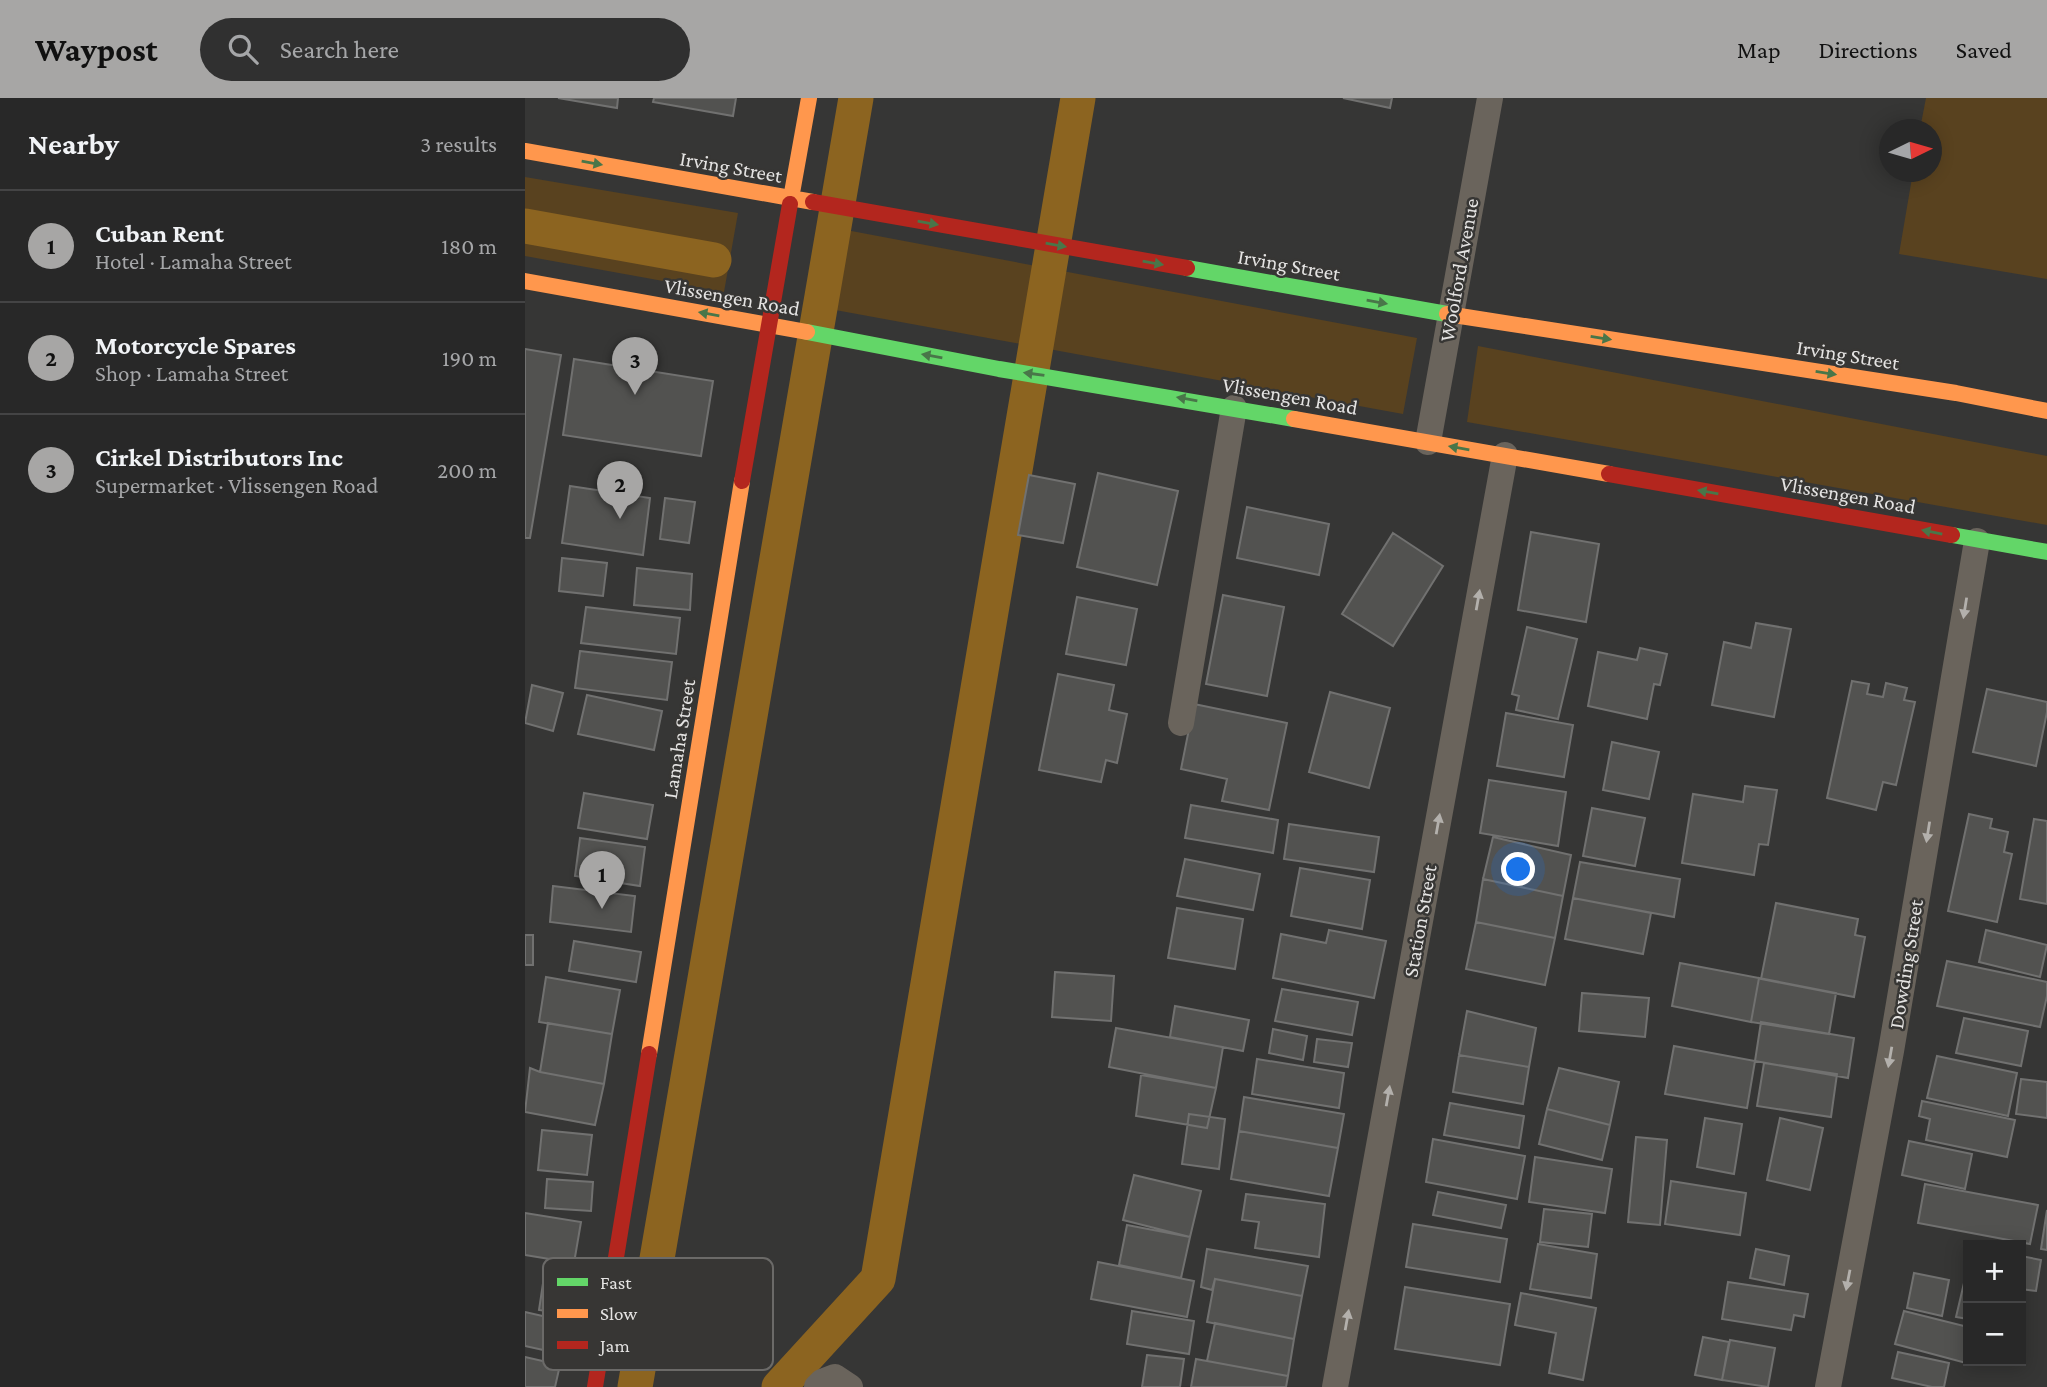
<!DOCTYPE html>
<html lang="en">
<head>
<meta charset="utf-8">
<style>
  body { margin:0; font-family:"Crimson Pro",serif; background:#303030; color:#f1f3f6 }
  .controls { position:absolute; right:21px; bottom:21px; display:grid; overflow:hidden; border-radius:0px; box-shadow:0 4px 18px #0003 }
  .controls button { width:63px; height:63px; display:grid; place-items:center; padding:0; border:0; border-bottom:2px solid #444445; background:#282828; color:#f1f3f6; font:35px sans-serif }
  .compass { position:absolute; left:1354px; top:21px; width:63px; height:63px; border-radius:50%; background:#282828; box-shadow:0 4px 18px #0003; rotate:85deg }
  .you { position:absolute; left:994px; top:772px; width:24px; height:24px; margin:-18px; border:5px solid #fff; border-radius:50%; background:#1a73e8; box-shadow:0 0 0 10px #1a73e833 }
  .badge { display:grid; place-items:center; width:46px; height:46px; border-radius:50%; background:#a7a6a5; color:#111; font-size:23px; font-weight:700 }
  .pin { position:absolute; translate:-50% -58px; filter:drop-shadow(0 2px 4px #0008) }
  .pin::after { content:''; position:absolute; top:37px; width:24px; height:21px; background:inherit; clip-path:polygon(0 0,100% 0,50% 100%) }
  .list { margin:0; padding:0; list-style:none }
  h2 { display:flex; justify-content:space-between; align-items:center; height:91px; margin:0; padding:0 28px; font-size:30px }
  h2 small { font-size:23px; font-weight:400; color:#a5a6a8 }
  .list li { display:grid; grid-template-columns:46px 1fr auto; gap:21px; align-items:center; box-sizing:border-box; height:112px; padding:0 28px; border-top:2px solid #444445 }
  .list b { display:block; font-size:26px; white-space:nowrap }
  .list p { margin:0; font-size:23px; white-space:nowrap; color:#a5a6a8 }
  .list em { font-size:23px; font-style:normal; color:#a5a6a8 }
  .icon { flex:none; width:38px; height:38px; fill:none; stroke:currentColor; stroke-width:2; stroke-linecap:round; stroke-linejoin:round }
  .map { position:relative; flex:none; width:1522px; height:1289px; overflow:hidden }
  header { display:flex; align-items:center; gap:42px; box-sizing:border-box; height:98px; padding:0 35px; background:#a7a6a5; color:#111 }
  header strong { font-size:33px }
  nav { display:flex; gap:38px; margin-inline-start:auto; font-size:24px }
  .search { width:490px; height:63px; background:#303030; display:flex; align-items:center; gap:18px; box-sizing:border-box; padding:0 24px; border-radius:38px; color:#a5a6a8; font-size:26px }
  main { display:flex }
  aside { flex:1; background:#282828 }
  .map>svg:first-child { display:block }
  .green { fill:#59421f }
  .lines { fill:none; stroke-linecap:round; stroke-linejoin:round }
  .canal { stroke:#8c6420; stroke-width:35 }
  .building { fill:#525250; stroke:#717170; stroke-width:2 }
  .street { stroke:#6a645c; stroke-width:26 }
  .fast { stroke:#63d668; stroke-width:16 }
  .slow { stroke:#ff974d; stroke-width:16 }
  .jam { stroke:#b3261e; stroke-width:16 }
  .oneway { fill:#497649 }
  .oneway2 { fill:#b3b0ac }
  .labels { text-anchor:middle; stroke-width:5; stroke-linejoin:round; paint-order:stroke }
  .street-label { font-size:21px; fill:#e4e3e2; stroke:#373634 }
  .key { fill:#373634; stroke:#6b6a68; stroke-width:2 }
  .key-label { font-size:19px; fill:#e4e3e2 }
</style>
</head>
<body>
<header>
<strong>Waypost</strong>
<div class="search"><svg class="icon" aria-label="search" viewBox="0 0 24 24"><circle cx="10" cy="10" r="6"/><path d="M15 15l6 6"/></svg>Search here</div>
<nav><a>Map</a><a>Directions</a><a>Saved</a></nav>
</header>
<main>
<aside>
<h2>Nearby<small>3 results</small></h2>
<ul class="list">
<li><span class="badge">1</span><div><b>Cuban Rent</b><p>Hotel · Lamaha Street</p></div><em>180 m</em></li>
<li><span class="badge">2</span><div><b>Motorcycle Spares</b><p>Shop · Lamaha Street</p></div><em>190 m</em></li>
<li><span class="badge">3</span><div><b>Cirkel Distributors Inc</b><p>Supermarket · Vlissengen Road</p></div><em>200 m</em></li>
</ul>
</aside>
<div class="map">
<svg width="1522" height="1289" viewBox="0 0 1522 1289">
  <rect width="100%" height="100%" fill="#363635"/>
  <path class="green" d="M1401,0H1522V181L1374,156L1388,74H1406V32L1395,31Z
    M0,79L213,115L199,194L0,158Z
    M300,128L892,240L878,316L283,207Z
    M953,248L1522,358V427L942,324Z"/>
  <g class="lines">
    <path class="canal" d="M0,128L189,162
      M110,1289L331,0
      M254,1289L353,1181L553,0"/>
  </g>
  <path class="building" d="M33,0H93L92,10Z
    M129,0H211L208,18L128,4Z
    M818,0H867L865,10Z
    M0,251L36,257L5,440H0Z
    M49,261L188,283L176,358L38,337Z
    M573,375L653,393L632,487L552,469Z
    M504,377L550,386L538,445L493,437Z
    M45,388L125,400L118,457L37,445Z
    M140,400L170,404L164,445L135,441Z
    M722,409L804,426L794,477L712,460Z
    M1006,434L1074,446L1061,524L993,512Z
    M868,435L918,468L868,548L817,516Z
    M37,460L82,465L78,498L34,493Z
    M112,470L167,476L165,512L109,507Z
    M698,497L759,509L742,598L681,586Z
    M552,499L612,511L601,567L541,556Z
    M61,509L155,520L151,556L56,545Z
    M1231,525L1266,531L1249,619L1187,607L1199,544L1226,550Z
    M1002,529L1052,541L1033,621L991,612L994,598L987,596Z
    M1115,550L1142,556L1135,587L1129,586L1122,621L1063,608L1073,554L1112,562Z
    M55,553L147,564L142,602L50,590Z
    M533,576L589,587L584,612L602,616L592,665L581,662L576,684L514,672Z
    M1327,583L1344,586L1342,596L1358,599L1361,585L1382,590L1379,602L1390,604L1371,687L1358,684L1351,712L1302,700Z
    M7,587L38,595L28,633L0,625Z
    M1462,591L1522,604V614L1511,668L1448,654Z
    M805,594L865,610L844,690L784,674Z
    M62,597L137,613L129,652L53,636Z
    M669,606L762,625L744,712L697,703L702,681L656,671Z
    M981,615L1048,627L1039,679L972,668Z
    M1087,644L1134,654L1124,701L1078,692Z
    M964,682L1041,694L1033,748L955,735Z
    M1220,688L1252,692L1243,747L1234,746L1229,777L1157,765L1168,696L1218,704Z
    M59,695L128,707L122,741L53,730Z
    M666,707L753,722L748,755L660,740Z
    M1067,710L1120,720L1110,768L1058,758Z
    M1444,716L1467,721L1465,730L1483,734L1479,754L1487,756L1472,824L1423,813Z
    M1509,721L1522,723V806L1495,801Z
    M764,726L854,739L849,774L759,761Z
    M968,739L1046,757L1038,798L958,781Z
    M55,740L120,749L115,788L50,778Z
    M660,761L735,776L728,812L652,798Z
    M1055,764L1155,781L1149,819L1048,800Z
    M775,770L845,782L837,831L766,818Z
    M958,781L1038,798L1030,840L951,824Z
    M28,788L110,798L106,834L25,824Z
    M1048,800L1126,815L1118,856L1040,841Z
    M1251,805L1333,821L1330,837L1340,839L1329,899L1236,881Z
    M652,810L718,821L710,871L643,860Z
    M951,824L1030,840L1020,887L941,871Z
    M804,832L861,843L849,900L748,880L756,836L801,845Z
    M1461,832L1522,847L1515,879L1454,864Z
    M0,837H8V867H0Z
    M49,843L116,854L111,884L44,873Z
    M1422,863L1522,884V898L1515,929L1412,908Z
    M1155,865L1234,880L1226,924L1147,908Z
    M530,874L589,878L586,923L527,919Z
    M21,879L95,892L87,936L14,924Z
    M1234,880L1311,895L1304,936L1226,924Z
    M757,891L833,904L827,937L750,923Z
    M1057,895L1124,900L1120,939L1054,933Z
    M650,908L724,922L718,953L645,939Z
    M942,913L1011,930L1004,969L934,957Z
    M1439,920L1503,933L1496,968L1431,955Z
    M1236,924L1329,940L1323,980L1230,963Z
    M23,925L87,936L79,986L15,974Z
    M591,930L698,949L691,990L584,969Z
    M748,931L782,938L778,962L744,955Z
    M792,941L827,945L823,969L789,964Z
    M1149,948L1230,963L1222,1010L1140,996Z
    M934,957L1004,969L998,1006L928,994Z
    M1412,958L1492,975L1483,1018L1402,1000Z
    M732,961L819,975L814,1010L727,996Z
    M1239,965L1312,976L1306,1019L1232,1008Z
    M5,970L15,974L79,986L70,1027L0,1014Z
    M1034,970L1094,984L1085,1027L1022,1011Z
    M616,977L691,990L682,1030L611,1018Z
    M1496,981L1522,984V1020L1491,1016Z
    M719,999L819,1016L813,1050L714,1033Z
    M1397,1003L1490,1022L1482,1059L1401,1042L1405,1021L1394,1018Z
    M925,1005L999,1018L994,1050L919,1037Z
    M1022,1011L1085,1027L1077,1062L1014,1046Z
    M664,1016L700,1021L694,1071L657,1066Z
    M1180,1020L1217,1026L1209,1076L1172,1069Z
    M1255,1020L1298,1030L1285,1092L1242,1082Z
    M17,1032L67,1037L62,1077L13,1072Z
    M714,1033L813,1050L804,1098L706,1081Z
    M1111,1039L1142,1042L1135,1127L1103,1124Z
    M908,1041L1000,1058L992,1101L901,1084Z
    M1384,1043L1447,1056L1440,1091L1377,1077Z
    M1010,1059L1087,1071L1080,1115L1004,1104Z
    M609,1077L676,1093L665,1139L598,1122Z
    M22,1081L68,1084L66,1113L20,1110Z
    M1146,1083L1221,1095L1215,1137L1140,1126Z
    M1400,1086L1513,1107L1505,1146L1393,1125Z
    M913,1094L981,1107L976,1130L908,1117Z
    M721,1096L800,1106L794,1159L730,1150L734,1124L717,1122Z
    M1019,1111L1067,1116L1063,1149L1015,1144Z
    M1522,1112V1152L1516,1151Z
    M0,1115L56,1124L49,1165L0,1157Z
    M888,1126L982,1141L975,1184L881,1169Z
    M602,1127L665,1139L656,1180L594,1167Z
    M1013,1146L1072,1156L1066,1200L1005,1191Z
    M682,1151L783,1168L777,1198L690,1181L687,1192L676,1189Z
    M1231,1151L1264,1158L1259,1187L1225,1180Z
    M1496,1158L1516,1162L1511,1193L1496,1191Z
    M573,1164L669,1183L662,1219L566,1201Z
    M20,1172L72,1180L67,1220L14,1212Z
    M1389,1175L1424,1182L1417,1218L1382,1210Z
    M690,1181L777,1198L769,1241L682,1224Z
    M1203,1184L1283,1196L1279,1219L1269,1217L1266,1232L1197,1221Z
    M1439,1185L1443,1186V1221L1431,1219Z
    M880,1189L985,1206L975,1267L870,1251Z
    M996,1195L1071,1210L1058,1282L1024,1275L1031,1235L990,1227Z
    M607,1213L669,1223L664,1256L602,1246Z
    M1379,1213L1443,1229L1441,1265L1370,1246Z
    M0,1214L48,1225L41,1257L0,1248Z
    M690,1225L769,1241L763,1278L682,1263Z
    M1178,1239L1204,1244L1197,1282L1170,1277Z
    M1205,1242L1250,1250L1243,1289L1197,1282Z
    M1373,1254L1424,1265L1419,1289H1407L1367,1280Z
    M622,1257L659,1261L655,1289H617Z
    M0,1259L35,1267L30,1289H0Z
    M671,1261L763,1278L761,1289H666Z"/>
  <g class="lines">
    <path class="street" d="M903,344L965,0
      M656,625L709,310
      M292,1289L297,1284L310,1279L325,1289
      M810,1289L980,357
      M1303,1289L1366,953L1452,443"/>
    <path class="fast" d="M662,170L922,216
      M282,234L474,271L769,321
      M1427,437L1522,454"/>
    <path class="slow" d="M0,53L288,104
      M265,106L284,0
      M0,183L282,234
      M922,216L1431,295L1522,313
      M769,321L1084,376
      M124,956L217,383"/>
    <path class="jam" d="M288,104L662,170
      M1084,376L1427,437
      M217,383L265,106
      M70,1289L124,956"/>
  </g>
  <defs><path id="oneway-solid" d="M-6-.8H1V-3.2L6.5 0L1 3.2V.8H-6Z" transform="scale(1.75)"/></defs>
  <g class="oneway">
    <use href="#oneway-solid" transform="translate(67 65) rotate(10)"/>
    <use href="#oneway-solid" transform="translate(403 125) rotate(10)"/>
    <use href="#oneway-solid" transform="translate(531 147) rotate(10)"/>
    <use href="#oneway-solid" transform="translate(628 165) rotate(10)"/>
    <use href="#oneway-solid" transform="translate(852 204) rotate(10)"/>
    <use href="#oneway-solid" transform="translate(184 216) rotate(-170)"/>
    <use href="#oneway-solid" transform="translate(1076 240) rotate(9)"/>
    <use href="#oneway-solid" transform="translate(407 258) rotate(-170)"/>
    <use href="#oneway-solid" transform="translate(1301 275) rotate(9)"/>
    <use href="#oneway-solid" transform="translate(509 276) rotate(-172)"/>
    <use href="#oneway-solid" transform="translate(662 301) rotate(-170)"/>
    <use href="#oneway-solid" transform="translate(934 350) rotate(-170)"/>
    <use href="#oneway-solid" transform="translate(1183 394) rotate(-170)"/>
    <use href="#oneway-solid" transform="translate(1407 434) rotate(-169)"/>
  </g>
  <g class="oneway2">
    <use href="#oneway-solid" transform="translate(953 502) rotate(-80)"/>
    <use href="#oneway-solid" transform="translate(1440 510) rotate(99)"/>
    <use href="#oneway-solid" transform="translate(913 726) rotate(-80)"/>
    <use href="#oneway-solid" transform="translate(1403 734) rotate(99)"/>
    <use href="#oneway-solid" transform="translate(1365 959) rotate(100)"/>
    <use href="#oneway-solid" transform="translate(863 998) rotate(-80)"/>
    <use href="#oneway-solid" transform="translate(1323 1182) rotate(101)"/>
    <use href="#oneway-solid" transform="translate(822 1222) rotate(-80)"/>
  </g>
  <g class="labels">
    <g class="street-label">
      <text transform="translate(206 69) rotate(10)" y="7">Irving Street</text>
      <text transform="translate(764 167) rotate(10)" y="7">Irving Street</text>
      <text transform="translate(934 172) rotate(-80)" y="7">Woolford Avenue</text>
      <text transform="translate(207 199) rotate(10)" y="7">Vlissengen Road</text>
      <text transform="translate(1323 257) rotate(9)" y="7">Irving Street</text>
      <text transform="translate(765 298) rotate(10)" y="7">Vlissengen Road</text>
      <text transform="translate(1323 397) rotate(10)" y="7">Vlissengen Road</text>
      <text transform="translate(154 641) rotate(-81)" y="7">Lamaha Street</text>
      <text transform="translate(895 823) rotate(-80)" y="7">Station Street</text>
      <text transform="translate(1381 866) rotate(-81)" y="7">Dowding Street</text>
    </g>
  </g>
  <rect x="18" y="1160" width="230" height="112" rx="10" class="key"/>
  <rect x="32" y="1180" width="31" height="8" fill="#63d668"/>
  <rect x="32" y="1211" width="31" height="9" fill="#ff974d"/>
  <rect x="32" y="1243" width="31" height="8" fill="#b3261e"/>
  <g class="key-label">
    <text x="75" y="1191">Fast</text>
    <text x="75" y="1222">Slow</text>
    <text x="75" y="1254">Jam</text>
  </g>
</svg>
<div class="controls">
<button>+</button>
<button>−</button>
</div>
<svg class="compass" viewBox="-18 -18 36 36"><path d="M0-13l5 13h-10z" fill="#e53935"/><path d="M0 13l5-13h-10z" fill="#a5a6a8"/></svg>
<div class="you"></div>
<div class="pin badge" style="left:77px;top:811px">1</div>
<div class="pin badge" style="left:95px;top:421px">2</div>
<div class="pin badge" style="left:110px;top:297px">3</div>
</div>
</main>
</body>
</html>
